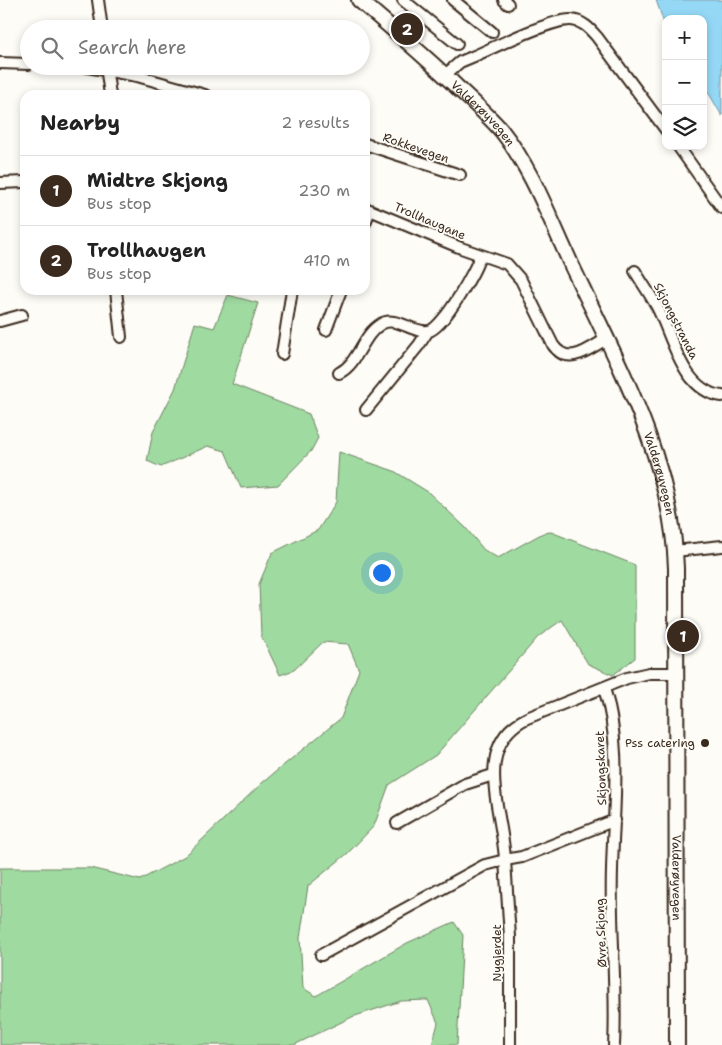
<!DOCTYPE html>
<html lang="en">
<head>
<meta charset="utf-8">
<style>
  body { margin:0; font-family:"Shantell Sans",sans-serif; background:#f6f6f6; color:#222 }
  .controls { position:absolute; right:15px; top:15px; display:grid; overflow:hidden; border-radius:10px; box-shadow:0 2px 8px #0003 }
  .controls button { width:45px; height:45px; display:grid; place-items:center; padding:0; border:0; border-bottom:1px solid #e0e0e0; background:#fff; color:#222; font:25px sans-serif }
  .you { position:absolute; left:381px; top:572px; width:18px; height:18px; margin:-12px; border:4px solid #fff; border-radius:50%; background:#1a73e8; box-shadow:0 0 0 8px #1a73e833 }
  .badge { display:grid; place-items:center; width:32px; height:32px; border-radius:50%; background:#3b2a1e; color:#fff; font-size:16px; font-weight:700 }
  .pin { position:absolute; translate:-50% -50%; border:2px solid #fff; box-shadow:0 1px 5px #0006 }
  .list { margin:0; padding:0; list-style:none }
  h2 { display:flex; justify-content:space-between; align-items:center; height:65px; margin:0; padding:0 20px; font-size:21px }
  h2 small { font-size:16px; font-weight:400; color:#767676 }
  .list li { display:grid; grid-template-columns:32px 1fr auto; gap:15px; align-items:center; box-sizing:border-box; height:70px; padding:0 20px; border-top:1px solid #e0e0e0 }
  .list b { display:block; font-size:19px; white-space:nowrap }
  .list p { margin:0; font-size:16px; white-space:nowrap; color:#767676 }
  .list em { font-size:16px; font-style:normal; color:#767676 }
  .icon { flex:none; width:28px; height:28px; fill:none; stroke:currentColor; stroke-width:2; stroke-linecap:round; stroke-linejoin:round }
  .map { position:relative; flex:none; width:722px; height:1045px; overflow:hidden }
  .search { position:absolute; background:#fff; box-shadow:0 2px 8px #0003; left:20px; top:20px; width:350px; height:55px; display:flex; align-items:center; gap:12px; box-sizing:border-box; padding:0 18px; border-radius:28px; color:#767676; font-size:19px }
  .panel { position:absolute; background:#fff; box-shadow:0 2px 8px #0003; left:20px; top:90px; width:350px; height:205px; border-radius:15px }
  .map>svg:first-child { display:block }
  .green { fill:#9fdaa1; stroke:#6d8260 }
  .water { fill:#94d8f5; stroke:#70929f }
  .lines { fill:none; stroke-linecap:round; stroke-linejoin:round }
  .street-casing { stroke:#3b2a1e; stroke-width:14 }
  .secondary-casing { stroke:#3b2a1e; stroke-width:18 }
  .street { stroke:#fdfcf7; stroke-width:10 }
  .secondary { stroke:#fdfcf7; stroke-width:14 }
  .poi-dot { fill:#3b2a1e; stroke:#fdfcf7; stroke-width:2 }
  .labels { text-anchor:middle; stroke-width:4; stroke-linejoin:round; paint-order:stroke }
  .street-label { font-size:12px; fill:#3b2a1e; stroke:#fdfcf7 }
  .poi-label { font-size:12px; fill:#3b2a1e; stroke:#fdfcf7; text-anchor:end }
</style>
</head>
<body>
<div class="map">
<svg width="722" height="1045" viewBox="0 0 722 1045">
  <rect width="100%" height="100%" fill="#fdfcf7"/>
  <filter id="ink" filterUnits="userSpaceOnUse"><feTurbulence type="fractalNoise" baseFrequency=".02" numOctaves="2"/><feDisplacementMap in="SourceGraphic" scale="10" xChannelSelector="R" yChannelSelector="G"/><feConvolveMatrix kernelMatrix="1 2 1 2 8 2 1 2 1" color-interpolation-filters="sRGB"/></filter>
  <g filter="url(#ink)">
    <path class="green" d="M228,295L258,303L232,384L309,414L318,438L311,451L278,485L241,488L225,451L208,446L161,467L147,461L153,432L175,389L195,323L214,328Z
      M339,452L394,471L428,492L465,527L484,550L498,558L543,533L551,532L635,565V658L613,675L588,664L562,620L538,637L436,755L389,785L374,826L348,853L308,886L300,938L303,988L316,996L407,943L454,922L463,935L457,1045H432L438,1023L428,1000L401,1001L352,1017L294,1045H0V868H90L140,880L185,856L262,783L341,718L359,670L348,644L323,642L294,670L280,675L261,635L259,584L272,553L318,530L336,502Z"/>
    <path class="water" d="M656,0H722V116L703,83V19H666V29Z"/>
    <g class="lines">
      <defs>
        <path id="street" d="M98,0L102,29
          M403,0L457,44
          M453,0L492,32
          M504,0L508,4
          M0,63L29,64
          M82,66L137,76L205,95
          M106,66L110,95
          M445,75L460,62L472,57C493,48 551,19 571,20C583,21 590,29 597,37L666,130
          M365,144L460,175
          M678,146L722,208
          M0,183L25,182
          M365,208L461,248L507,264L521,280L553,345C568,367 589,349 606,339
          M365,223L370,210
          M635,271C642,283 650,294 657,307C673,337 682,391 722,396
          M116,290L121,337
          M0,321L22,315
          M326,330L341,290
          M282,354L292,290
          M339,373C359,363 362,335 381,324C395,315 414,334 429,331C443,328 477,269 480,255
          M366,410L419,345L428,331
          M675,551L722,546
          M604,688C623,746 613,810 612,870C610,928 617,986 614,1045
          M397,823L465,784L493,775
          M321,955L485,865L505,860C503,812 471,745 527,718L627,678L649,673H676
          M510,1045V937L505,860L522,857L615,820"/>
        <g id="secondary">
          <path id="s1" d="M359,0C393,29 426,57 458,88C473,102 488,115 501,130C532,169 550,219 571,264C617,362 672,458 676,568L677,1045"/>
        </g>
      </defs>
      <use href="#street" class="street-casing"/>
      <use href="#secondary" class="secondary-casing"/>
      <use href="#street" class="street"/>
      <use href="#secondary" class="secondary"/>
    </g>
  </g>
  <circle class="poi-dot" cx="705" cy="743" r="5"/>
  <g class="labels">
    <g class="street-label">
      <text dy="4" stroke="none"><textPath href="#s1" startOffset="168">Valderøyvegen</textPath></text>
      <text transform="translate(416 148) rotate(19)" y="4">Rokkevegen</text>
      <text transform="translate(430 221) rotate(23)" y="4">Trollhaugane</text>
      <text transform="translate(676 321) rotate(63)" y="4">Skjongstranda</text>
      <text dy="4" stroke="none"><textPath href="#s1" startOffset="572">Valderøyvegen</textPath></text>
      <text transform="translate(601 768) rotate(-92)" y="4">Skjongskaret</text>
      <text dy="4" stroke="none"><textPath href="#s1" startOffset="978">Valderøyvegen</textPath></text>
      <text transform="translate(601 933) rotate(-92)" y="4">Øvre Skjong</text>
      <text transform="translate(497 953) rotate(-90)" y="4">Nygjerdet</text>
    </g>
    <g class="poi-label">
      <text x="695" y="747">Pss catering</text>
    </g>
  </g>
</svg>
<div class="controls">
<button>+</button>
<button>−</button>
<button><svg class="icon" aria-label="layers" viewBox="0 0 24 24"><path d="M12 4l9 5-9 5-9-5zM3 14l9 5 9-5"/></svg></button>
</div>
<div class="you"></div>
<div class="pin badge" style="left:683px;top:636px">1</div>
<div class="pin badge" style="left:407px;top:29px">2</div>
<div class="search"><svg class="icon" aria-label="search" viewBox="0 0 24 24"><circle cx="10" cy="10" r="6"/><path d="M15 15l6 6"/></svg>Search here</div>
<section class="panel">
<h2>Nearby<small>2 results</small></h2>
<ul class="list">
<li><span class="badge">1</span><div><b>Midtre Skjong</b><p>Bus stop</p></div><em>230 m</em></li>
<li><span class="badge">2</span><div><b>Trollhaugen</b><p>Bus stop</p></div><em>410 m</em></li>
</ul>
</section>
</div>
</body>
</html>
